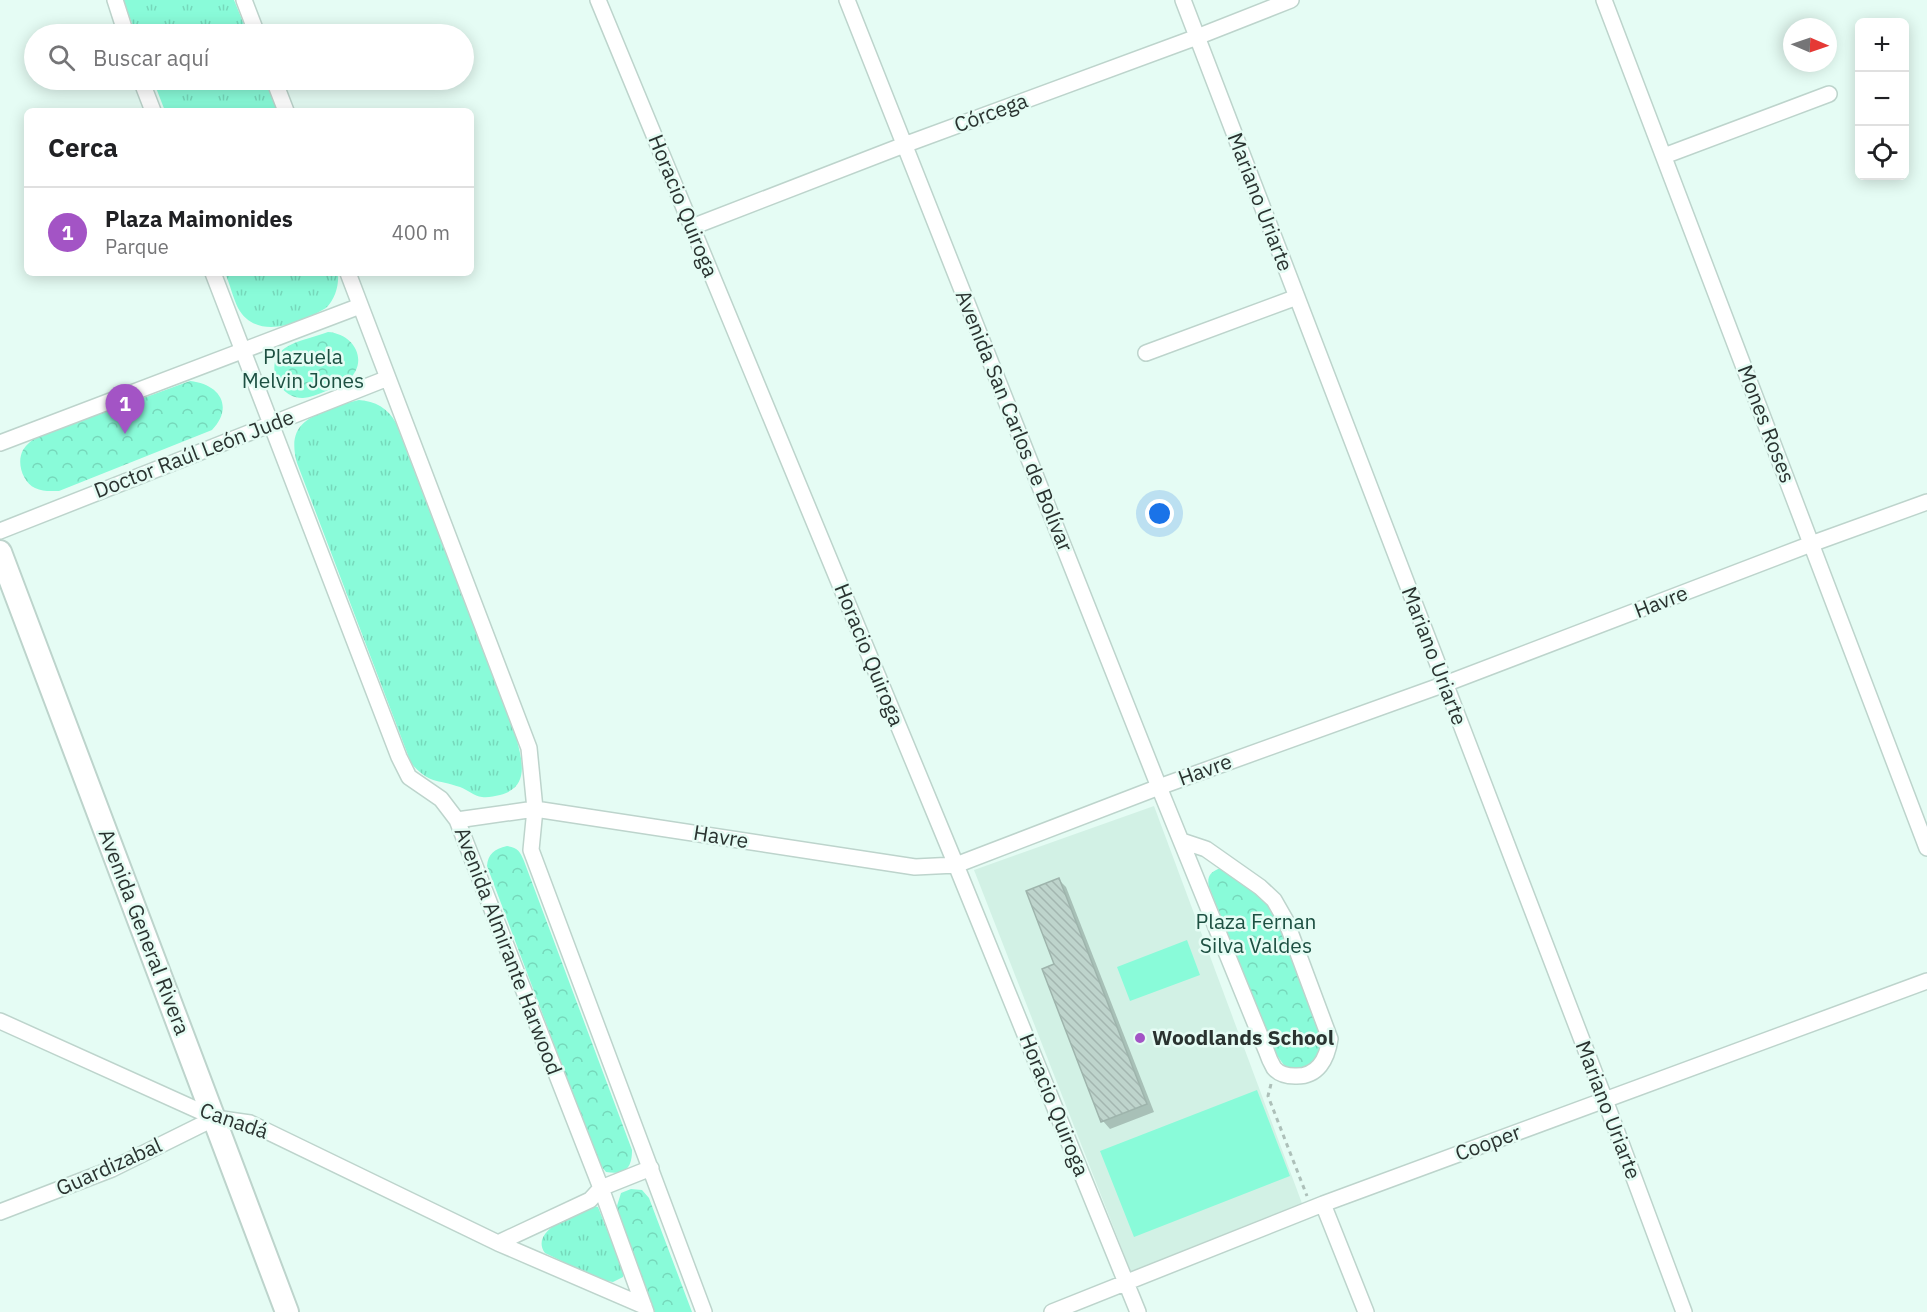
<!DOCTYPE html>
<html lang="es">
<head>
<meta charset="utf-8">
<style>
  body { margin:0; font-family:"IBM Plex Sans",sans-serif; background:#f2f2f2; color:#202124 }
  .controls { position:absolute; right:18px; top:18px; display:grid; overflow:hidden; border-radius:9px; box-shadow:0 3px 15px #0003 }
  .controls button { width:54px; height:54px; display:grid; place-items:center; padding:0; border:0; border-bottom:2px solid #e0e0e0; background:#fff; color:#202124; font:30px sans-serif }
  .compass { position:absolute; left:1783px; top:18px; width:54px; height:54px; border-radius:50%; background:#fff; box-shadow:0 3px 15px #0003; rotate:92deg }
  .you { position:absolute; left:1160px; top:514px; width:21px; height:21px; margin:-15px; border:4px solid #fff; border-radius:50%; background:#1a73e8; box-shadow:0 0 0 9px #1a73e833 }
  .badge { display:grid; place-items:center; width:39px; height:39px; border-radius:50%; background:#a354c5; color:#fff; font-size:20px; font-weight:700 }
  .pin { position:absolute; translate:-50% -50px; filter:drop-shadow(0 2px 3px #0008) }
  .pin::after { content:''; position:absolute; top:32px; width:21px; height:18px; background:inherit; clip-path:polygon(0 0,100% 0,50% 100%) }
  .list { margin:0; padding:0; list-style:none }
  h2 { display:flex; justify-content:space-between; align-items:center; height:78px; margin:0; padding:0 24px; font-size:26px }
  h2 small { font-size:20px; font-weight:400; color:#757577 }
  .list li { display:grid; grid-template-columns:39px 1fr auto; gap:18px; align-items:center; box-sizing:border-box; height:90px; padding:0 24px; border-top:2px solid #e0e0e0 }
  .list b { display:block; font-size:22px; white-space:nowrap }
  .list p { margin:0; font-size:20px; white-space:nowrap; color:#757577 }
  .list em { font-size:20px; font-style:normal; color:#757577 }
  .icon { flex:none; width:33px; height:33px; fill:none; stroke:currentColor; stroke-width:2; stroke-linecap:round; stroke-linejoin:round }
  .map { position:relative; flex:none; width:1927px; height:1312px; overflow:hidden }
  .search { position:absolute; background:#fff; box-shadow:0 3px 15px #0003; left:24px; top:24px; width:450px; height:66px; display:flex; align-items:center; gap:15px; box-sizing:border-box; padding:0 21px; border-radius:33px; color:#757577; font-size:22px }
  .panel { position:absolute; background:#fff; box-shadow:0 3px 15px #0003; left:24px; top:108px; width:450px; height:168px; border-radius:9px }
  .map>svg:first-child { display:block }
  .built { fill:#d2f1e5 }
  .grass { fill:url(#grass-tufts) }
  .park { fill:url(#park-crowns) }
  .garden { fill:#89fbd9 }
  .shadow { fill:#0003 }
  .building { fill:url(#building-back-hatch); stroke:#9eb4ac; stroke-width:1.5 }
  .lines { fill:none; stroke-linecap:round; stroke-linejoin:round }
  .street-casing { stroke:#bdd4cc; stroke-width:18 }
  .secondary-casing { stroke:#bdd4cc; stroke-width:26 }
  .path { stroke:#adc0b9; stroke-width:3; stroke-dasharray:4.5 4.5; stroke-linecap:butt }
  .street { stroke:#fff; stroke-width:15 }
  .secondary { stroke:#fff; stroke-width:22 }
  .poi-dot { fill:#a354c5; stroke:#e5fcf4; stroke-width:2 }
  .labels { text-anchor:middle; stroke-width:5; stroke-linejoin:round; paint-order:stroke }
  .street-label { font-size:21px; fill:#2a3330; stroke:#e5fcf4 }
  .park-label { font-size:21px; fill:#1d5042; stroke:#e5fcf4 }
  .poi-label { font-size:21px; font-weight:bold; fill:#2a3330; stroke:#e5fcf4; text-anchor:start }
</style>
</head>
<body>
<div class="map">
<svg width="1927" height="1312" viewBox="0 0 1927 1312">
  <defs>
    <pattern id="grass-tufts" width="24" height="20" patternUnits="userSpaceOnUse" patternTransform="scale(1.5)"><rect width="24" height="20" fill="#89fbd9"/><path d="M3 7l-1-3M5 7V3M7 7l1-3M15 17l-1-3M17 17v-4M19 17l1-3" fill="none" stroke="#76d8bb"/></pattern>
    <pattern id="park-crowns" width="20" height="18" patternUnits="userSpaceOnUse" patternTransform="scale(1.5)"><rect width="20" height="18" fill="#89fbd9"/><path d="M2 6a3 3 0 1 1 6 0M12 15a3 3 0 1 1 6 0" fill="none" stroke="#76d8bb"/></pattern>
    <pattern id="building-back-hatch" width="6" height="6" patternUnits="userSpaceOnUse" patternTransform="scale(1.5)"><rect width="6" height="6" fill="#bed4cc"/><path d="M-1 5l2 2M0 0l6 6M5-1l2 2" fill="none" stroke="#a3b6b0"/></pattern>
  </defs>
  <rect width="100%" height="100%" fill="#e5fcf4"/>
  <path class="built" d="M1154,806L1303,1206L1131,1272L974,870Z"/>
  <path class="grass" d="M123,0H234L248,34H136Z
    M153,80H265L277,111H165Z
    M225,273H338C339,286 335,299 326,308C301,323 257,342 238,308C233,298 230,284 225,273Z
    M359,400C375,401 388,408 396,423L517,740C522,761 530,787 500,795C494,796 488,798 482,797C474,796 468,790 460,787C436,779 429,784 411,763L297,463C288,430 302,419 331,409C340,405 349,402 359,400Z
    M594,1206L598,1207L623,1270V1277L613,1282L600,1280L545,1253C528,1230 579,1212 594,1206Z"/>
  <path class="park" d="M328,332C356,334 370,364 346,382C333,387 317,397 303,398C278,399 263,362 285,348C297,340 315,337 328,332Z
    M190,381C220,384 234,407 212,430L59,491C51,491 43,492 35,488C23,482 16,463 23,450C26,445 32,440 37,437Z
    M507,846C518,848 520,851 524,861L632,1150C632,1169 625,1175 606,1172L598,1162L487,866C488,854 494,849 507,846Z
    M1218,869H1223L1264,898L1281,925L1326,1049L1305,1071L1286,1068L1276,1054L1209,887C1207,878 1209,873 1218,869Z
    M631,1189L642,1190L649,1198L692,1312H655L616,1209L621,1193Z"/>
  <path class="garden" d="M1187,940L1200,975L1130,1001L1117,967Z
    M1257,1090L1290,1176L1134,1237L1100,1151Z"/>
  <path class="shadow" d="M1059,880L1066,887L1154,1112L1110,1129L1103,1121L1056,965Z"/>
  <path class="building" d="M1059,878L1147,1104L1101,1122L1042,969L1054,964L1026,891Z"/>
  <g class="lines">
    <defs>
      <path id="street" d="M115,0L126,34
        M244,0L257,34
        M598,0L956,865L1138,1312
        M847,0L1159,787L1266,1050C1268,1056 1271,1063 1274,1068C1279,1074 1288,1076 1295,1076C1318,1077 1327,1059 1330,1039L1286,921L1274,900L1260,887L1206,849L1182,841
        M1183,0L1605,1100L1684,1312
        M1604,0L1927,848
        M141,80L153,111
        M274,80L286,111
        M1664,156L1829,94
        M692,227L904,145L1197,37L1291,0
        M213,273L399,757L409,777L441,799L457,820L601,1188L646,1312
        M348,273L529,748L535,809L531,850L704,1312
        M1146,353L1297,297
        M0,443L360,306
        M0,531L388,378
        M457,820L535,809L915,867L956,865L1159,787L1445,684L1811,544L1927,502
        M0,1021L215,1118L250,1123L498,1243L644,1306
        M1323,1204L1366,1312
        M0,1212L112,1169L215,1118
        M498,1243L590,1200L601,1188L651,1168
        M1052,1312L1323,1204L1927,981"/>
      <path id="secondary" d="M0,552L287,1312"/>
    </defs>
    <use href="#street" class="street-casing"/>
    <use href="#secondary" class="secondary-casing"/>
    <path class="path" d="M1271,1084L1268,1096L1307,1196"/>
    <use href="#street" class="street"/>
    <use href="#secondary" class="secondary"/>
  </g>
  <circle class="poi-dot" cx="1140" cy="1038" r="6"/>
  <g class="labels">
    <g class="street-label">
      <text transform="translate(991 113) rotate(-20)" y="7">Córcega</text>
      <text transform="translate(1260 202) rotate(69)" y="7">Mariano Uriarte</text>
      <text transform="translate(683 206) rotate(68)" y="7">Horacio Quiroga</text>
      <text transform="translate(1014 421) rotate(68)" y="7">Avenida San Carlos de Bolívar</text>
      <text transform="translate(1766 424) rotate(69)" y="7">Mones Roses</text>
      <text transform="translate(194 454) rotate(-21)" y="7">Doctor Raúl León Jude</text>
      <text transform="translate(1661 602) rotate(-21)" y="7">Havre</text>
      <text transform="translate(869 655) rotate(68)" y="7">Horacio Quiroga</text>
      <text transform="translate(1434 656) rotate(69)" y="7">Mariano Uriarte</text>
      <text transform="translate(1205 770) rotate(-20)" y="7">Havre</text>
      <text transform="translate(721 837) rotate(9)" y="7">Havre</text>
      <text transform="translate(144 932) rotate(69)" y="7">Avenida General Rivera</text>
      <text transform="translate(508 951) rotate(69)" y="7">Avenida Almirante Harwood</text>
      <text transform="translate(1054 1105) rotate(68)" y="7">Horacio Quiroga</text>
      <text transform="translate(1608 1110) rotate(69)" y="7">Mariano Uriarte</text>
      <text transform="translate(234 1121) rotate(19)" y="7">Canadá</text>
      <text transform="translate(1488 1143) rotate(-20)" y="7">Cooper</text>
      <text transform="translate(109 1167) rotate(-24)" y="7">Guardizabal</text>
    </g>
    <g class="park-label">
      <text x="303" y="364">Plazuela<tspan x="303" dy="24">Melvin Jones</tspan></text>
      <text x="1256" y="929">Plaza Fernan<tspan x="1256" dy="24">Silva Valdes</tspan></text>
    </g>
    <g class="poi-label">
      <text x="1152" y="1045">Woodlands School</text>
    </g>
  </g>
</svg>
<div class="controls">
<button>+</button>
<button>−</button>
<button><svg class="icon" aria-label="locate" viewBox="0 0 24 24"><circle cx="12" cy="12" r="6"/><path d="M12 2v4M12 18v4M2 12h4M18 12h4"/></svg></button>
</div>
<svg class="compass" viewBox="-18 -18 36 36"><path d="M0-13l5 13h-10z" fill="#e53935"/><path d="M0 13l5-13h-10z" fill="#757577"/></svg>
<div class="you"></div>
<div class="pin badge" style="left:125px;top:434px">1</div>
<div class="search"><svg class="icon" aria-label="search" viewBox="0 0 24 24"><circle cx="10" cy="10" r="6"/><path d="M15 15l6 6"/></svg>Buscar aquí</div>
<section class="panel">
<h2>Cerca<small></small></h2>
<ul class="list">
<li><span class="badge">1</span><div><b>Plaza Maimonides</b><p>Parque</p></div><em>400 m</em></li>
</ul>
</section>
</div>
</body>
</html>
